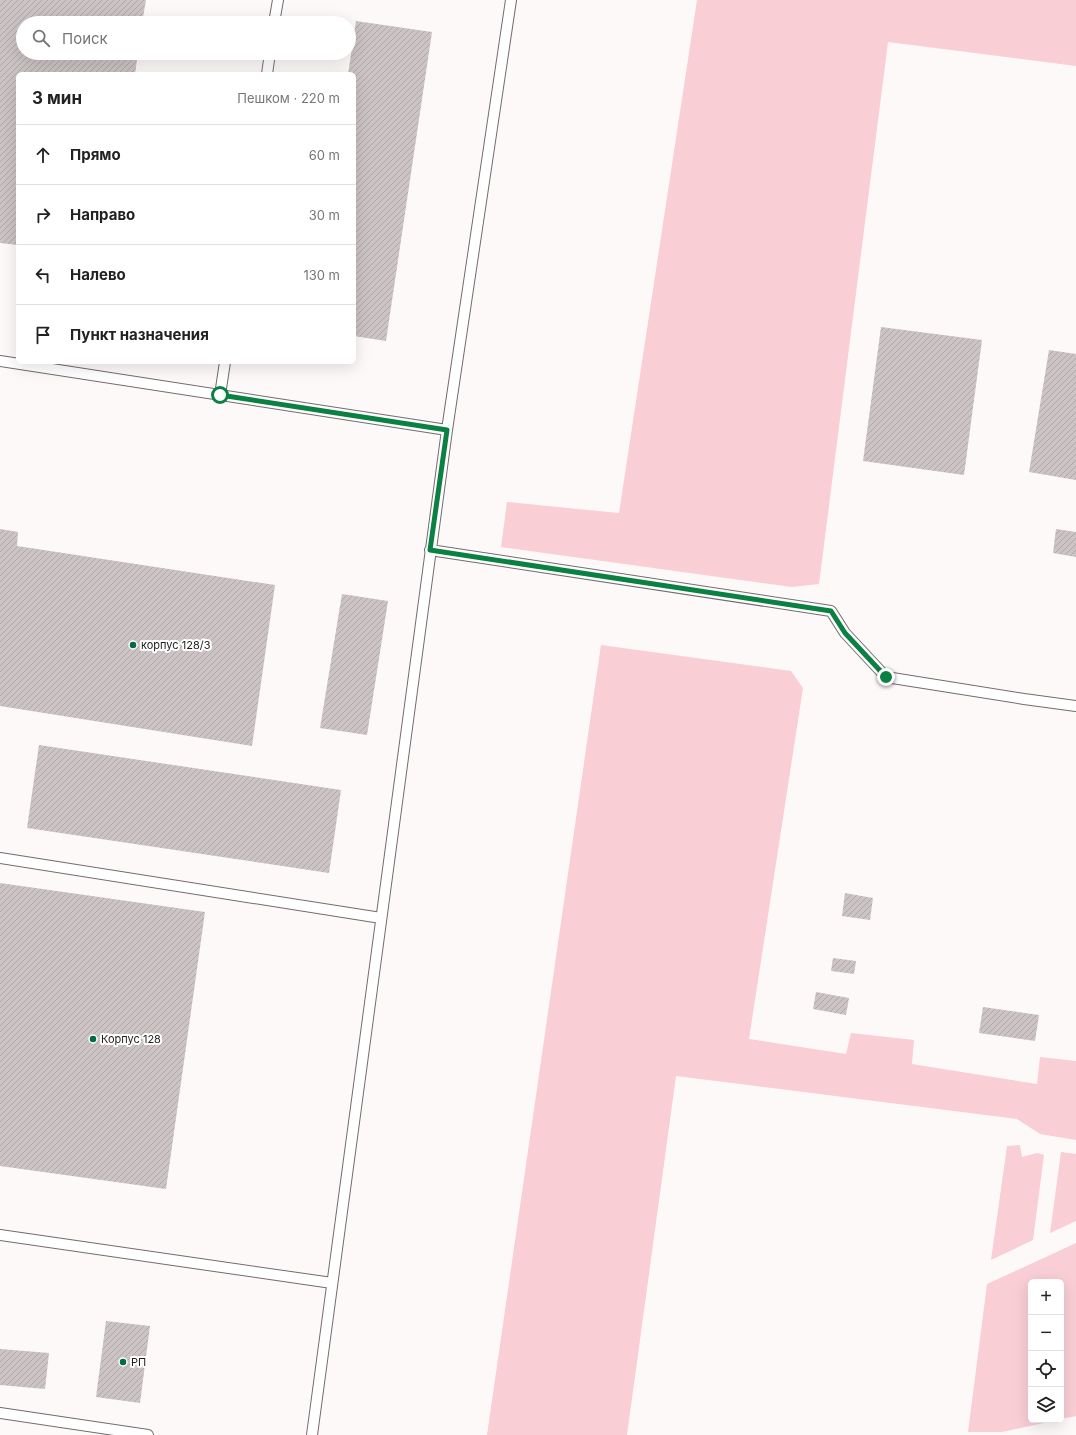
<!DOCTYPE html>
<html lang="ru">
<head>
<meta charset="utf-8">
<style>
  body { margin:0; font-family:Inter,sans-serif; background:#f6f6f6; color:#222 }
  .controls { position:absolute; right:12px; bottom:12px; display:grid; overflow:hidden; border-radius:6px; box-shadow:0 4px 16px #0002 }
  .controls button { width:36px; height:36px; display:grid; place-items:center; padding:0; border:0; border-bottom:1px solid #e0e0e0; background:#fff; color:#222; font:20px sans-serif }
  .stop { position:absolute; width:12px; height:12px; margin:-9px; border:3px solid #0b8043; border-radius:50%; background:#fff }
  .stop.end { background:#0b8043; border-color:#fff; box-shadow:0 1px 4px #0008 }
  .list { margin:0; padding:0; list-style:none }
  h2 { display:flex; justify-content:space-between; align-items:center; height:52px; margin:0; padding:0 16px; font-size:17px }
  h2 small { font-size:13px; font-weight:400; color:#767676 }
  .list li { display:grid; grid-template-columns:26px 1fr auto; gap:12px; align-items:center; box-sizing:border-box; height:60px; padding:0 16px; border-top:1px solid #e0e0e0 }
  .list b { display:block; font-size:15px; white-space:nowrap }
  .list em { font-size:13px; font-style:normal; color:#767676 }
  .icon { flex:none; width:22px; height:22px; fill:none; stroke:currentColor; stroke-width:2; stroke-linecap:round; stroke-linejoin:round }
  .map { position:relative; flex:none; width:1076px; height:1435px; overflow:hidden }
  .search { position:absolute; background:#fff; box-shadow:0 4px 16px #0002; left:16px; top:16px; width:340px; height:44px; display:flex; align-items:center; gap:10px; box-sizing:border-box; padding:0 14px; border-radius:22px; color:#767676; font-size:15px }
  .panel { position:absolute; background:#fff; box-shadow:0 4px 16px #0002; left:16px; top:72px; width:340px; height:292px; border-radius:6px }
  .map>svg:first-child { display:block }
  .green { fill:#f9ced4 }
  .building { fill:url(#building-hatch) }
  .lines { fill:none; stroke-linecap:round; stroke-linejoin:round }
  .service-casing { stroke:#736b6c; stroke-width:12 }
  .service { stroke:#fff; stroke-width:10 }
  .route { stroke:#0b8043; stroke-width:5 }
  .poi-dot { fill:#006c43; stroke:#fff; stroke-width:1.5 }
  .labels { text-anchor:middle; stroke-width:4; stroke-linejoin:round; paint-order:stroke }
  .poi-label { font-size:11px; fill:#1f1c1c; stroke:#fff; text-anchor:start }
</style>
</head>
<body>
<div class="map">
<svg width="1076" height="1435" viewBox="0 0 1076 1435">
  <defs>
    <pattern id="building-hatch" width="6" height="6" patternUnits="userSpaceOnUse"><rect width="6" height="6" fill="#ccc3c4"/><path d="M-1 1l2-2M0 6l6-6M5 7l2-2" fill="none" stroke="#afa7a8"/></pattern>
  </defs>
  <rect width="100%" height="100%" fill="#fef9f9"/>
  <path class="green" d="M697,0H1076V66L888,42L819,584L792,587L501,547L507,502L619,513Z
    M601,645L791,671L803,688L749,1039L846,1054L851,1033L914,1040L912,1064L1037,1084L1040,1057L1076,1061V1140L1040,1134L1017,1119L676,1076L627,1435H487Z
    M1020,1145L1022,1157L1037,1153L1044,1155L1033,1240L991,1260L1007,1146Z
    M1061,1152L1076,1154V1221L1050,1233Z
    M1076,1243V1416L1061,1419V1282H1031V1420H1058L1002,1432H968L987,1284Z"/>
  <path class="building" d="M0,0H146L142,23H23V53H138L135,74H18V245L0,243Z
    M356,21L432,32L386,341L354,336V74H348Z
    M881,327L982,340L964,475L863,461Z
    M1049,350L1076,354V480L1029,472Z
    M0,529L18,532L17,546L275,585L252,746L0,706Z
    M1056,529L1076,532V557L1053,553Z
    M342,594L388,601L367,735L320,728Z
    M39,745L341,790L329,873L27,828Z
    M0,883L205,912L166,1189L0,1166Z
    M845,893L873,898L870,920L842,916Z
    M833,958L856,961L854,974L831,971Z
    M816,992L849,998L846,1015L813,1009Z
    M983,1007L1039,1015L1035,1041L979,1033Z
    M106,1321L150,1326L140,1403L96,1397Z
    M0,1349L49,1353L45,1389L0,1385Z"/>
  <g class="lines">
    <defs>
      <path id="service" d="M274,23L278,0
        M267,74L270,53
        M0,361L447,430L511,0
        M220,395L225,362
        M430,550L831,611L845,633L886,677L1024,699L1076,706
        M0,858L381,918
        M0,1235L332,1283
        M0,1413L148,1435
        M312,1435L447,430"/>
    </defs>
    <use href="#service" class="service-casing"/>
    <use href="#service" class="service"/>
  </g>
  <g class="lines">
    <path class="route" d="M220,395L447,430L430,550L831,611L845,633L886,677"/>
  </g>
  <g class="poi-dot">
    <circle cx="133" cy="645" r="4"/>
    <circle cx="93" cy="1039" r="4"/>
    <circle cx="123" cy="1362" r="4"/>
  </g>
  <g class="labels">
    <g class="poi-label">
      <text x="141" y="649">корпус 128/3</text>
      <text x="101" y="1043">Корпус 128</text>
      <text x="131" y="1366">РП</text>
    </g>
  </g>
</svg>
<div class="controls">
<button>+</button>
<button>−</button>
<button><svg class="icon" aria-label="locate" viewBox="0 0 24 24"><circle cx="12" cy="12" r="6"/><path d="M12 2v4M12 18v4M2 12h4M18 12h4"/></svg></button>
<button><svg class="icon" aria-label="layers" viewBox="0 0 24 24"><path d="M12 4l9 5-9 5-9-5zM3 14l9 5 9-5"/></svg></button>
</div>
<div class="stop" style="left:220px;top:395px"></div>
<div class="stop end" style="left:886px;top:677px"></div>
<div class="search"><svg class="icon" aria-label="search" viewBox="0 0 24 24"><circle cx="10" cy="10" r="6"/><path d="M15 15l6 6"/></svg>Поиск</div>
<section class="panel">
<h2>3 мин<small>Пешком · 220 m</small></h2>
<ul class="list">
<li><svg class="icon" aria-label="ahead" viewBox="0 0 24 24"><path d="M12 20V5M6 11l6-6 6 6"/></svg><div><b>Прямо</b></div><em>60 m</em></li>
<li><svg class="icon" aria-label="right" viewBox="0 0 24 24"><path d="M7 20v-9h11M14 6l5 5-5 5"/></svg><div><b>Направо</b></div><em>30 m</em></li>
<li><svg class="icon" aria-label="left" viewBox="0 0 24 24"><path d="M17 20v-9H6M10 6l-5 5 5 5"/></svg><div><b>Налево</b></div><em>130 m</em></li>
<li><svg class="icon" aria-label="arrive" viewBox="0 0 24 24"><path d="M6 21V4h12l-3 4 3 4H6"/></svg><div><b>Пункт назначения</b></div></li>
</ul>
</section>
</div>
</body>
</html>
